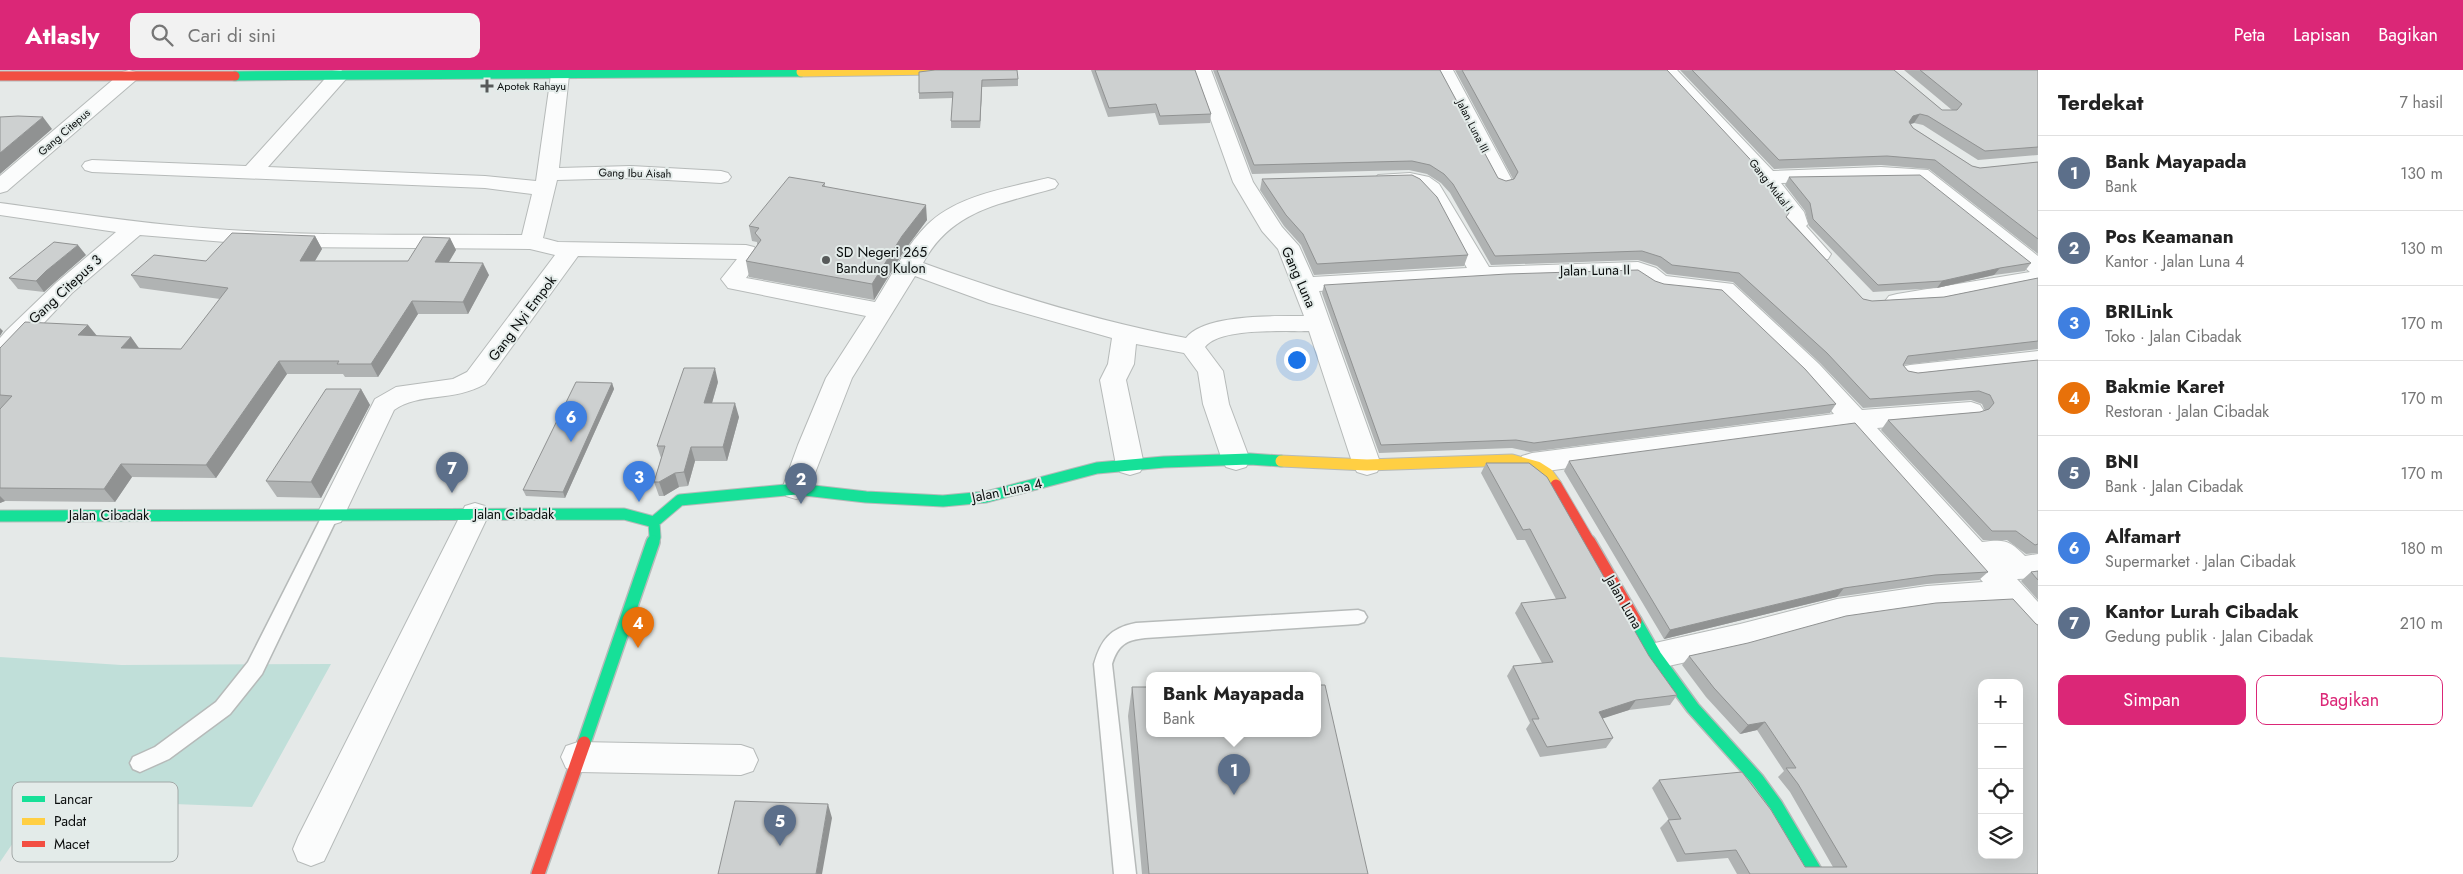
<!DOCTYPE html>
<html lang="id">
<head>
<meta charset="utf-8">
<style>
  body { margin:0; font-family:Jost,sans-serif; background:#f2f2f2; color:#222 }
  .controls { position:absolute; right:15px; bottom:15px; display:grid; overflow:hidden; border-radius:10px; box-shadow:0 5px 20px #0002 }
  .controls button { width:45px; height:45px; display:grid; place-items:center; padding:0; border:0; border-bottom:1px solid #e0e0e0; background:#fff; color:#222; font:25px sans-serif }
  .you { position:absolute; left:1296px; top:289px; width:18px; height:18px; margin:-12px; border:4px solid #fff; border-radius:50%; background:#1a73e8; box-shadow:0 0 0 8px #1a73e833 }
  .badge { display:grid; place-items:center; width:32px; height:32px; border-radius:50%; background:#db2777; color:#fff; font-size:16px; font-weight:700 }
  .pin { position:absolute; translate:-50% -41px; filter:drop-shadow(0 1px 2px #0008) }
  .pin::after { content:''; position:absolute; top:26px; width:18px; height:15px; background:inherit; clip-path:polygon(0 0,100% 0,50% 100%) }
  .popup { position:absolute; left:1146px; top:602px; width:175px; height:65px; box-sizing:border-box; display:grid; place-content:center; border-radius:10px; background:#fff; filter:drop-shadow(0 1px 4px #0005); font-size:16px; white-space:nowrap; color:#767676 }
  .popup b { font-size:19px; color:#222 }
  .popup::after { content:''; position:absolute; left:50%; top:100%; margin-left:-10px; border:10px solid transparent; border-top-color:#fff }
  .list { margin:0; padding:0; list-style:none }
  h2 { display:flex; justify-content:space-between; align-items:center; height:65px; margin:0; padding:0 20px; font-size:21px }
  h2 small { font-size:16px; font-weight:400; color:#767676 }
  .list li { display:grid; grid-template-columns:32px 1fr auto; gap:15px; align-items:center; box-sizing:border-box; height:75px; padding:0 20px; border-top:1px solid #e0e0e0 }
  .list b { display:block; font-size:19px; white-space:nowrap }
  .list p { margin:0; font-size:16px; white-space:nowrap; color:#767676 }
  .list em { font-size:16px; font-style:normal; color:#767676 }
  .actions { display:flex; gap:10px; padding:15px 20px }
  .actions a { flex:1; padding:11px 0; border:1px solid #db2777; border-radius:10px; text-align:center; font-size:18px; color:#db2777 }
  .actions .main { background:#db2777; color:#fff }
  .icon { flex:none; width:28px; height:28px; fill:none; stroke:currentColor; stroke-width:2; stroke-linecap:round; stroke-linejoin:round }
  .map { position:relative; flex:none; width:2038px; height:804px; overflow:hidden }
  header { display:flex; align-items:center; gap:30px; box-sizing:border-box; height:70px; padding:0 25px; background:#db2777; color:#fff }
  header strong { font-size:24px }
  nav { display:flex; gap:28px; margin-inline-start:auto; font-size:18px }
  .search { width:350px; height:45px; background:#f2f2f2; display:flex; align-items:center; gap:12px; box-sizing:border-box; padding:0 18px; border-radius:10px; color:#767676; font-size:19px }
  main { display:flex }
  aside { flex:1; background:#fff }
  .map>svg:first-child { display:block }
  .green { fill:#c0dfd9 }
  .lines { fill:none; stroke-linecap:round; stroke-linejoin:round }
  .lane-casing { stroke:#b6bab9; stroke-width:3 }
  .street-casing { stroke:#b6bab9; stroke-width:2 }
  .fast-far2-casing { stroke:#b6bab9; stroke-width:11 }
  .fast-far1-casing { stroke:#b6bab9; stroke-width:13 }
  .fast-casing { stroke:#b6bab9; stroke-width:16 }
  .slow-far1-casing { stroke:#b6bab9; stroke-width:11 }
  .slow-casing { stroke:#b6bab9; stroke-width:13 }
  .jam-far2-casing { stroke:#b6bab9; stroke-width:11 }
  .jam-far1-casing { stroke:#b6bab9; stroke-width:13 }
  .jam-casing { stroke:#b6bab9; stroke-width:16 }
  .lane { fill:#fbfcfc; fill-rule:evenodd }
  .street { fill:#fbfcfc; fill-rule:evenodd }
  .fast-far2 { stroke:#16e098; stroke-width:9 }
  .fast-far1 { stroke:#16e098; stroke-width:11 }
  .fast { stroke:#16e098; stroke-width:13 }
  .slow-far1 { stroke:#ffcf43; stroke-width:9 }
  .slow { stroke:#ffcf43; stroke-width:11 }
  .jam-far2 { stroke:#f24e42; stroke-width:9 }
  .jam-far1 { stroke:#f24e42; stroke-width:11 }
  .jam { stroke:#f24e42; stroke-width:13 }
  .wall { fill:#b0b3b3 }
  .shaded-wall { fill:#909292 }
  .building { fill:#cdd0d0; stroke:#909292; fill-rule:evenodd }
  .poi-dot { fill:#575a5a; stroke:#e3ebe9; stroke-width:2 }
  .labels { text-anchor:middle; stroke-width:4; stroke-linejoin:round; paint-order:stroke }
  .far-poi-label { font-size:11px; fill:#0a0d0d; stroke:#e3ebe9; text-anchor:start }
  .far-street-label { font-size:11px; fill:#0a0d0d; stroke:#e3ebe9 }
  .poi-label { font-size:14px; fill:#0a0d0d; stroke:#e3ebe9; text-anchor:start }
  .street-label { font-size:14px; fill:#0a0d0d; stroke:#e3ebe9 }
  .key { fill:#e3ebe9; stroke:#a2a8a7; stroke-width:1 }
  .key-label { font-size:14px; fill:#0a0d0d }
</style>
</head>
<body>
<header>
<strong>Atlasly</strong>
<div class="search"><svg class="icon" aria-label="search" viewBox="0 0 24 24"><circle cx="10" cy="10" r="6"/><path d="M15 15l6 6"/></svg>Cari di sini</div>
<nav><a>Peta</a><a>Lapisan</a><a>Bagikan</a></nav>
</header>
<main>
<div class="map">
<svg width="2038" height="804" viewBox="0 0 2038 804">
  <rect width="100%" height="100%" fill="#e5e9e8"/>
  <path class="green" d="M0,587L121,595L331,594L252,737L43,729L0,792Z"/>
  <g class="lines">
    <defs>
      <path id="lane" d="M331,438L337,440L339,444L262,604L230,644L169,689L140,702L133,699L130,693L133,687L155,677L216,632L248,592L323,444L325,440Z
        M1358,540L1364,542L1367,547L1364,552L1358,554L1145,568C1126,570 1118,575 1112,594L1136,804H1114L1094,594C1101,570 1110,558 1136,553Z"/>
      <path id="street" d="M129,0L136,2L138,6L136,10L7,121L0,123V106L122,2Z
        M341,0L348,5L346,9L268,97L485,106L536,111L551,5L553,1L562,0L569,5L559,98L631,96L721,101L728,103L731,107L728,111L721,113L631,108L557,110L543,168L558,172L746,175L754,177L762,186L746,208L875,232C891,207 905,177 927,155C957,125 1008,118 1048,108L1055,110L1058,114L1055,118C1002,134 952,139 923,193C1009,224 1096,251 1186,268C1204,244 1274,246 1304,246L1278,179L1262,161L1233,112L1193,0H1211L1253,112L1282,157L1299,176L1313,207L1467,198L1424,122L1412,116L1378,113L1375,109L1378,105L1410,103L1429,107L1439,114L1489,197L1638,192L1656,198L1666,206L1733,214L1819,294L1862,340L1971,332L1980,335L1984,341L1980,347L1971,350L1877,358L1982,472C2005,469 2009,470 2025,486L2038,484V508L2017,509L2038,532V566L2027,562L2004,536L1927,540L1837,553L1740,580L1655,599L1644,595L1639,586L1644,577L1655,573L1740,554L1837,529L1927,516L1983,512L1849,360L1532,403L1522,400L1518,393L1522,386L1532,383L1834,344L1801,306L1718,226L1660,220L1652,218L1635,206L1504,210L1319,221L1381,395L1377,402L1367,405L1357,402L1353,395L1309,261C1284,262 1220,257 1205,277L1223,301L1229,334L1250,390L1246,397L1236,400L1226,397L1222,390L1203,334L1198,302L1184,283L1136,274L1134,294L1126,310L1144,395L1140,402L1130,405L1120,402L1116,395L1100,310L1108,294L1112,268L989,233L915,206L852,308L806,426L796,429L786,426L782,419L798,375L826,308L866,246L728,218L721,209L737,189L578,186L485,314C454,332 419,322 394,340L341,452L331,455L321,452L317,444L375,329L396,317L453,309L467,302L555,185L530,179L287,177L140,165L72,223L9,290L0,292V268L6,261L56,213L116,162L0,145V133C68,142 135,153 203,158C309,167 416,164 522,165L532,124L485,118L92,102L85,100L82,96L85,92L92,90L246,96L332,1Z
        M1435,0H1453L1513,112L1510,116L1503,118L1496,116L1493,112Z
        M1658,0H1677L1773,101L1881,97L1928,100L2038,186V215L1915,236L1897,238L1889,236L1885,231L1889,226L1897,224L2030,202L1916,110L1781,113L1804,142L1808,154L1806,156L1831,184L1828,189L1820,191L1812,189L1783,156L1786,152C1780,136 1765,125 1758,109Z
        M2038,281V297L1910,311L1901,309L1897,303L1901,297L1910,295Z
        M475,433L485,436L489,444L324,791L311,796L298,791L293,779L298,767L461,444L465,436Z
        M578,672L741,675L753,679L758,690L753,701L741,705L578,702L566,698L561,687L566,676Z"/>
      <path id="fast-far2" d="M235,6L801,2"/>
      <path id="fast-far1" d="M0,446L624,444L654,452
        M654,452L680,430L796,419L866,427L943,431L986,427L1097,398L1164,392L1250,389L1281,391
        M653,473L655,467L654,452"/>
      <path id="fast" d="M1635,551L1655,586L1693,638L1757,709L1776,735L1817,804
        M584,673L653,472"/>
      <path id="slow-far1" d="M801,2L935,0"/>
      <path id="slow" d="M1281,391L1367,395L1512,390L1537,397L1548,404L1556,415"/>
      <path id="jam-far2" d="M0,6H235"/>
      <path id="jam-far1" d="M1556,415L1590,473"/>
      <path id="jam" d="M1589,472L1635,551
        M538,804L584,673"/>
    </defs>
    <use href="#lane" class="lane-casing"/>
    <use href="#street" class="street-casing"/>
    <use href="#fast-far2" class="fast-far2-casing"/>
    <use href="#fast-far1" class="fast-far1-casing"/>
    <use href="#fast" class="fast-casing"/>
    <use href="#slow-far1" class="slow-far1-casing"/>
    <use href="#slow" class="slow-casing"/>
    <use href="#jam-far2" class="jam-far2-casing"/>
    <use href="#jam-far1" class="jam-far1-casing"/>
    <use href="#jam" class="jam-casing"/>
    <use href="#lane" class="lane"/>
    <use href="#street" class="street"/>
    <use href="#fast-far2" class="fast-far2"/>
    <use href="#fast-far1" class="fast-far1"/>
    <use href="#fast" class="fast"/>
    <use href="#slow-far1" class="slow-far1"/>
    <use href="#slow" class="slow"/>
    <use href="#jam-far2" class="jam-far2"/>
    <use href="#jam-far1" class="jam-far1"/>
    <use href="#jam" class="jam"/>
  </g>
  <path class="wall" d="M1091,0H1195L1211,44L1210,53L1159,55L1155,43L1108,47Z
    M1213,0H1440L1498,108L1506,111L1513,109L1455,0H1667L1787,147L1863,229L1872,231L1944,227L2038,208V279L1903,295L1908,301L1918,303L2038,290V483L2026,484L2007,470H1983L1881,360L1888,350L1980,342L1985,341L1982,334L1971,330L1863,338L1820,293L1733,212L1667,204L1657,196L1638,190L1491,195L1450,123L1441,113L1427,104L1409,100L1252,104Z
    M1680,0H1894L1942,40H1952L1904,0H2038V85L1978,90L1923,55L1914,53L1910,54L1913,58L1972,96L1980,98L2038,92V184L1929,99L1881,95L1774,99Z
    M919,2L1018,9V16L982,17L980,58H951V51L953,28L919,29Z
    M1789,107L2031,193L2025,201L1994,205L1937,218L1873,222L1809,156L1805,141L1785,115Z
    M1262,109L1468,185L1464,196L1314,205L1301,175L1284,156L1260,120Z
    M825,113V117L927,150L904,181L874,230L749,207L746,191L757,175V172L752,171L749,156Z
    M315,166L322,179L315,191H408L450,168L456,180L449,192L489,205L468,244H418L378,307H345L343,304H287L216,408L132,407L115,432L5,431L0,433V339L1,338H0V278L88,255L96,266L131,267L139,278L181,279L220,229L140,218L131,205L206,191Z
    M86,185L55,212L44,222L18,219L9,208Z
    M1324,215L1836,334L1830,343L1530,382L1512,378L1379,383L1322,223Z
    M718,312L712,333L739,347L727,391H695L688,416L679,417L664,426H659L654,412L661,388L657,376Z
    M612,313L614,319L565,428L526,426L523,420Z
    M361,319L370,335L321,428L277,427L266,411Z
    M1569,391L1988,502L1979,510L1927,514L1837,527L1664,569L1564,401Z
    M1486,393L1649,586L1677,625L1670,635L1629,640L1602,648L1613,668L1606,678L1540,687L1526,659L1530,653L1507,606L1513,596L1542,593L1515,543L1521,533L1556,529L1525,470H1517L1481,403Z
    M2038,501V530L2021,511L2031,502Z
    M2036,554L2038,804H1737L1728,788L1677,792L1660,758L1668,750H1669L1652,718L1659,710L1805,797H1833L1790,722L1778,707L1784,701L1757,660L1740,664L1706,627L1682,595L1689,586Z
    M1132,617L1368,804H1142L1128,646Z"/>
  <path class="shaded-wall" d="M982,10V17L980,58V51Z
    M1920,44L1914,53L1907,55L1913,46Z
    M43,47L52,59L0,104V83Z
    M926,135L927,150L904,181L874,230L872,214L902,166Z
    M315,166L322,179L307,204L300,191Z
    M450,168L456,180L441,205L435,192Z
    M78,175L86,185L55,212L44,222L36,211L46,201Z
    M483,193L489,205L468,244L463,232Z
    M2000,198L1994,205L1937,218L1942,211Z
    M412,231L418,244L378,307L371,294Z
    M88,255L98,267L78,265Z
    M0,258L3,261L0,266Z
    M131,267L140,280L121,278Z
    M279,291L287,304L216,408L206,395Z
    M715,298L718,312L708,347L704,333Z
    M612,313L614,319L565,428L563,422Z
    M361,319L370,335L321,428L311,412Z
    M735,333L739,347L727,391L723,377Z
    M691,377L695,391L688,416L684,402Z
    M121,394L132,407L115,432L104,419Z
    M675,403L679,417L664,426L659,412Z
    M0,426L5,431L0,433Z
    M1844,518L1837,527L1664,569L1670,560Z
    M1636,630L1629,640L1592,652L1599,642Z
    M1765,652L1757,660L1740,664L1748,655Z
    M828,734L832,748L822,804H816Z"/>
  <path class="building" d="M935,0H1017L1018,9L982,10L980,51H951L953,22L919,23V2Z
    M1095,0H1195L1211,44L1160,46L1156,34L1109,38Z
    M1217,0H1440L1498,108L1506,111L1514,109L1518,102L1462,0H1667L1761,101L1787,138L1789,143L1786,147L1863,229L1872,231L1944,227L2038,208V271L1908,286L1903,295L1908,301L1918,303L2038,290V474L2035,475L2016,461H1992L1888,350L1980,342L1989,339L1994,333L1990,325L1979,321L1870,329L1827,283L1739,203L1672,195L1661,187L1642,181L1495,186L1453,114L1444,104L1430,95L1412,91L1254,95Z
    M1692,0H1894L1942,40H1957L1962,34L1920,0H2038V77L1985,81L1928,46L1920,44L1913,46L1909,52L1913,58L1972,96L1980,98L2038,92V169L1935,90L1887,86L1779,90Z
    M18,46L43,47L0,83V47Z
    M1412,105L1420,109L1437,127L1468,185L1317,194L1303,164L1286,145L1262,109Z
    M1920,105L2031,193L2000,198L1942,211L1878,215L1813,149L1810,133L1789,107Z
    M789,107L825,113L822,116L926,135L902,166L872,214L746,191L761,170L755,163L759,158L749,156Z
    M232,163L315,166L300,191H408L423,167L450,168L435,192L483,193L463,232L412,231L371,294H337L339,291H279L206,395L121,394L104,419L0,418V339L12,326L0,325V278L25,252L88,255L78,265L131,267L121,278L181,279L228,218L131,205L154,185L206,191Z
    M54,172L78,175L46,201L36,211L9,208Z
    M1638,200L1655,211L1664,214L1722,220L1805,299L1836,334L1534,373L1516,370L1381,375L1324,215L1507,204Z
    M684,298H715L704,333H735L723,377H691L684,402L675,403L659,412H654L665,376H657Z
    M576,312L612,313L563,422L523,420Z
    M326,319H361L311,412L266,411Z
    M1855,353L1988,502L1935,505L1844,518L1670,560L1569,391Z
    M1486,393H1529L1547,407L1649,586L1677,625L1636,630L1599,642L1613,668L1547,677L1532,649H1539L1513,596L1553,592L1521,533L1566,528L1530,459L1523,460Z
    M2038,501V510L2031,502Z
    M2013,529L2036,554L2038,555V804H1750L1736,780L1685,784L1668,750L1681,749L1659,710L1742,702L1771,740L1805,797H1847L1798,714L1786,698H1796L1765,652L1748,655L1714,618L1689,586L1748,573L1846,546L1936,533ZM1982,613H2019V785H1982Z
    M1318,615H1325L1368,804H1149L1132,617H1150V664H1318Z
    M735,731L828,734L816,804H718Z"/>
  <g class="poi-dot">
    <path d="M484.5 8.5h5v5h5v5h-5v5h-5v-5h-5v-5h5z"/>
    <circle cx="826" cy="190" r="5"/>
  </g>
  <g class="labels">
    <g class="far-poi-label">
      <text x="497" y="20">Apotek Rahayu</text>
    </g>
    <g class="far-street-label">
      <text transform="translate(1473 56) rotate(63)" y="4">Jalan Luna III</text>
      <text transform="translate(64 62) rotate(-41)" y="4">Gang Citepus</text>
      <text transform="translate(635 103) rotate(1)" y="4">Gang Ibu Aisah</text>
      <text transform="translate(1771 115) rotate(52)" y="4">Gang Mukal I</text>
    </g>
    <g class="poi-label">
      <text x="836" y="187">SD Negeri 265<tspan x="836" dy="16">Bandung Kulon</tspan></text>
    </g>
    <g class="street-label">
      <text transform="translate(1595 200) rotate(-1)" y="5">Jalan Luna II</text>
      <text transform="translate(1299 207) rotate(66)" y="5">Gang Luna</text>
      <text transform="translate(65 219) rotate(-43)" y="5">Gang Citepus 3</text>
      <text transform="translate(522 248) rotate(-53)" y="5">Gang Nyi Empok</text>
      <text transform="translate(1007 420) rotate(-12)" y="5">Jalan Luna 4</text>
      <text x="514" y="449">Jalan Cibadak</text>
      <text x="109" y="450">Jalan Cibadak</text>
      <text transform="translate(1624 532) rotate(60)" y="5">Jalan Luna</text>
    </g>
  </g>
  <rect x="12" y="712" width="166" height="80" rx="8" class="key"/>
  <rect x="22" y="726" width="23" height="6" fill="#16e098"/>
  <rect x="22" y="748" width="23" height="7" fill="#ffcf43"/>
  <rect x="22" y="771" width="23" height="6" fill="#f24e42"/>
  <g class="key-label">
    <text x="54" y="734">Lancar</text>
    <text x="54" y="756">Padat</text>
    <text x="54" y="779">Macet</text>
  </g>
</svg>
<div class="controls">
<button>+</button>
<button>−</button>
<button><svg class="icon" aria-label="locate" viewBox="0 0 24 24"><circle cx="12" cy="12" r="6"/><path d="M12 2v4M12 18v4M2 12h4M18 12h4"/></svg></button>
<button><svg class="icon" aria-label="layers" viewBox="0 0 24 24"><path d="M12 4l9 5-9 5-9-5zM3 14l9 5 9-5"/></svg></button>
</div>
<div class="you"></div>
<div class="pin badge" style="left:1234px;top:725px;background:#5c6f8a">1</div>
<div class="popup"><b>Bank Mayapada</b>Bank</div>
<div class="pin badge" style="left:801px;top:434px;background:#5c6f8a">2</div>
<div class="pin badge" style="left:639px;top:432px;background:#3f7fe0">3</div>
<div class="pin badge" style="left:638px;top:578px;background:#e8710a">4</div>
<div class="pin badge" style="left:780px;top:776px;background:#5c6f8a">5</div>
<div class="pin badge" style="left:571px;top:372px;background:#3f7fe0">6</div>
<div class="pin badge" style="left:452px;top:423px;background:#5c6f8a">7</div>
</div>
<aside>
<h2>Terdekat<small>7 hasil</small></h2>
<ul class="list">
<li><span class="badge" style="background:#5c6f8a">1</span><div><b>Bank Mayapada</b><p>Bank</p></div><em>130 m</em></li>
<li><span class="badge" style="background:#5c6f8a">2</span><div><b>Pos Keamanan</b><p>Kantor · Jalan Luna 4</p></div><em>130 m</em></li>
<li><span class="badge" style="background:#3f7fe0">3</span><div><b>BRILink</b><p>Toko · Jalan Cibadak</p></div><em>170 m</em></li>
<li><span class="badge" style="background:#e8710a">4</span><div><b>Bakmie Karet</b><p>Restoran · Jalan Cibadak</p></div><em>170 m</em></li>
<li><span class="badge" style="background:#5c6f8a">5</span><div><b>BNI</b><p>Bank · Jalan Cibadak</p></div><em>170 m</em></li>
<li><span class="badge" style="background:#3f7fe0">6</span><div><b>Alfamart</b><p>Supermarket · Jalan Cibadak</p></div><em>180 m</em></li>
<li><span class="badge" style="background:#5c6f8a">7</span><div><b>Kantor Lurah Cibadak</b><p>Gedung publik · Jalan Cibadak</p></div><em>210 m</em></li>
</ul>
<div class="actions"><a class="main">Simpan</a><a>Bagikan</a></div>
</aside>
</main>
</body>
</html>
